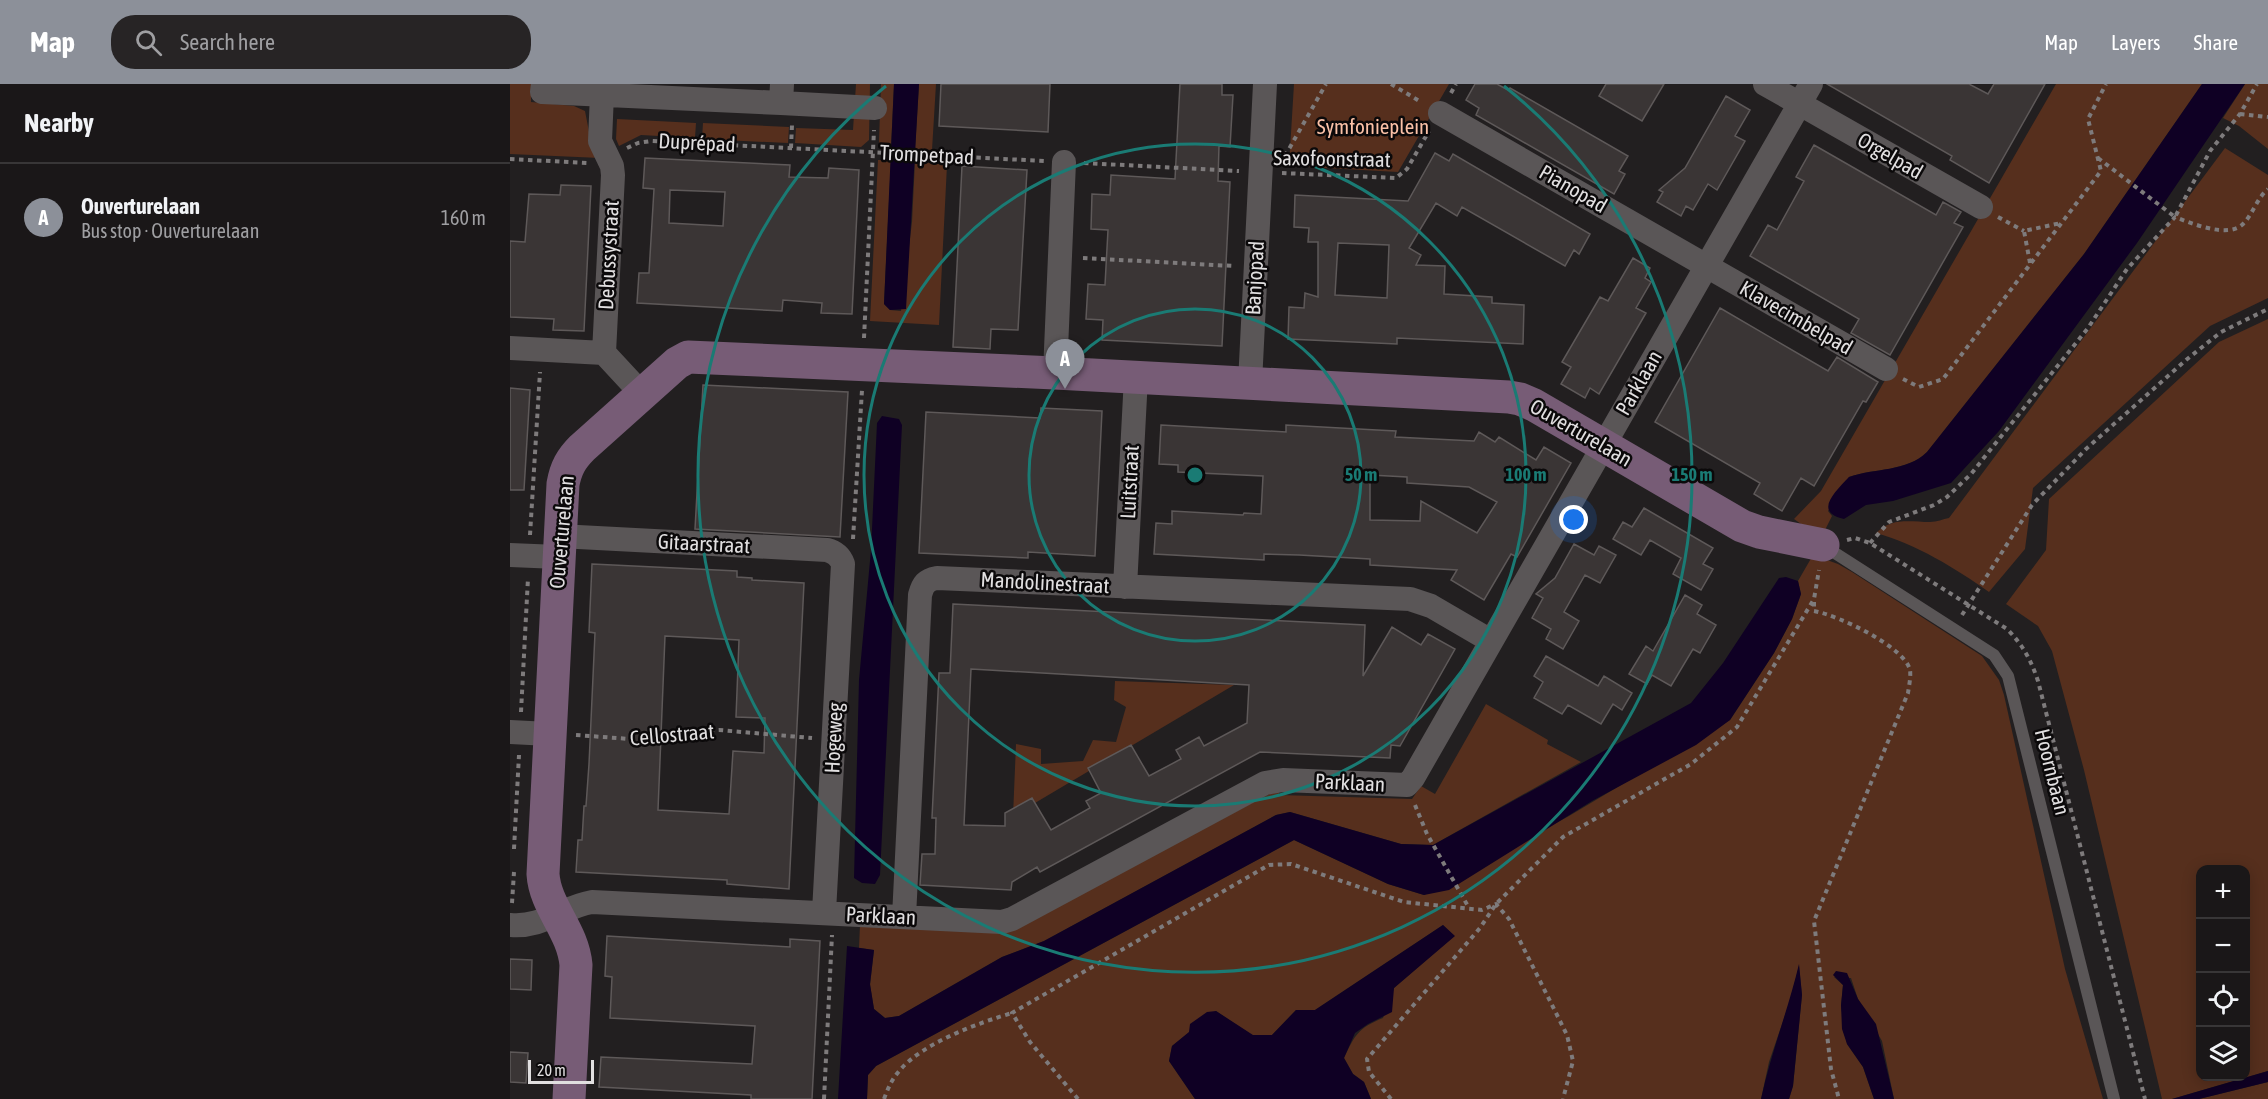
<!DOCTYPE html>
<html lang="en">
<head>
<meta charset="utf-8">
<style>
  body { margin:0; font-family:"Asap Condensed",sans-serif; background:#272425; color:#f1f3f6 }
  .controls { position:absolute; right:18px; bottom:18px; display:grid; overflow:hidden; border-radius:12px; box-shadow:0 3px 15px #0003 }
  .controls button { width:54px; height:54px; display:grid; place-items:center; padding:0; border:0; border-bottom:2px solid #383637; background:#1a1718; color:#f1f3f6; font:30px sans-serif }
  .scale { position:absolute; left:18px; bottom:15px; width:66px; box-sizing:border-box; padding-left:6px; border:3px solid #e1dfe0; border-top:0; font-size:16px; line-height:21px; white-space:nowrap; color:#e1dfe0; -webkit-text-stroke:4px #0b090a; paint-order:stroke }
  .you { position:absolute; left:1064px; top:436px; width:21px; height:21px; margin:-15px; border:4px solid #fff; border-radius:50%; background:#1a73e8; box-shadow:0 0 0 9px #1a73e833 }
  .badge { display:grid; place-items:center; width:39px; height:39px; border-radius:50%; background:#8c9099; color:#fff; font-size:20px; font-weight:700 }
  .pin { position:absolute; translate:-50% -50px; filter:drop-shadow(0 2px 3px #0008) }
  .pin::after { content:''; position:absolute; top:32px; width:21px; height:18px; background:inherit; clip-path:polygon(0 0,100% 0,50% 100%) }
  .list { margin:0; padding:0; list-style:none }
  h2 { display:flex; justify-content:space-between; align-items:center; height:78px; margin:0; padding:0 24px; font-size:26px }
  h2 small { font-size:20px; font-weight:400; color:#9f9fa2 }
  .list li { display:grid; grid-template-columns:39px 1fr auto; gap:18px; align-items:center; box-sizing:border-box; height:108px; padding:0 24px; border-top:2px solid #383637 }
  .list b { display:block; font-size:22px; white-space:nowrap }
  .list p { margin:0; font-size:20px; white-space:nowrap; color:#9f9fa2 }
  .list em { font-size:20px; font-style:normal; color:#9f9fa2 }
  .icon { flex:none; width:33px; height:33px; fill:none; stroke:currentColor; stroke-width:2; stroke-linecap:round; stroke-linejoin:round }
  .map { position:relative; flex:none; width:1758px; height:1015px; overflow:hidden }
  header { display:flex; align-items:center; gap:36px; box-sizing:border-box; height:84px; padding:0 30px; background:#8c9099; color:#fff }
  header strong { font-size:28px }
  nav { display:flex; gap:33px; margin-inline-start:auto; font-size:21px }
  .search { width:420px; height:54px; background:#272425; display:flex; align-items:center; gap:15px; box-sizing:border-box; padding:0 21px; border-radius:24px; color:#9f9fa2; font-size:22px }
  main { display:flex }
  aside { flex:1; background:#1a1718 }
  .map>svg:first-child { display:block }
  .green { fill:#562f1d; fill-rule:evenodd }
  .water { fill:#0f0024 }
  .building { fill:#3a3535; stroke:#5e5959; stroke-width:1.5; fill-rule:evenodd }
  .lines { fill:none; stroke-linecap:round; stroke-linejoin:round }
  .path { stroke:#7e7b7c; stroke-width:4; stroke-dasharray:4.5 4.5; stroke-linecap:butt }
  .lane { stroke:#5a5657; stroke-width:12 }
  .street { stroke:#5a5657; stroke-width:24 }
  .secondary { stroke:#775c76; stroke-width:33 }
  .ring { fill:none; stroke:#1a7b74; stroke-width:3 }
  .labels { text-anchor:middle; stroke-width:5; stroke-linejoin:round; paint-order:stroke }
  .park-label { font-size:21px; fill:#fbc1a7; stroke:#0b090a }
  .street-label { font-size:21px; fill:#e1dfe0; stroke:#0b090a }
  .centre { fill:#1a7b74; stroke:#0b090a; stroke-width:3 }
  .ring-label { font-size:18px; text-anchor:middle; font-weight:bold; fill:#1a7b74; stroke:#0b090a; stroke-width:5; stroke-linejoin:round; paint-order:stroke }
</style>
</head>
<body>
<header>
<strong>Map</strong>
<div class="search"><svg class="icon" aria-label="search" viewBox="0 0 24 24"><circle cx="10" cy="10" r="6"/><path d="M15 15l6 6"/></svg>Search here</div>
<nav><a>Map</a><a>Layers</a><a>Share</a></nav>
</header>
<main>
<aside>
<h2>Nearby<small></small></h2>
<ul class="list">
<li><span class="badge">A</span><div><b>Ouverturelaan</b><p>Bus stop · Ouverturelaan</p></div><em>160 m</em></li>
</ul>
</aside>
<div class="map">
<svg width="1758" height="1015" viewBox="0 0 1758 1015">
  <rect width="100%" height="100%" fill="#221f20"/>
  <path class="green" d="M0,0H21V18L64,22L75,27L81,58L90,74L0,70Z
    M346,0H360L359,56L351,63L285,59L286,44L343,46Z
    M371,0H384L381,64L370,63L369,57Z
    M409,0H426L422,66L405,65Z
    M784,0H939L888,88L779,82Z
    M1546,0H1692L1574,170L1417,368C1397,388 1364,384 1339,393L1318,427L1322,432L1315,446L1291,440L1284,435L1311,407Z
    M1735,0H1758V65L1729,42L1713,34Z
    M107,35L186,39L185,54L131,51L109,62L106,55Z
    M193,39L279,43L278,59L192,55Z
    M1715,64L1758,91V214L1700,242L1523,404L1515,465L1479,508C1445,484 1406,460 1366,449C1382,433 1400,438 1420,438C1427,438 1433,435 1439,434Z
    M368,76H381L374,220L380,226L391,227L402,138L405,77L437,81L429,241L360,237Z
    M1758,235V987L1662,1015H1652L1574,686L1542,567L1528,542L1496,520L1536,466L1539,415L1709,258ZM1690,786H1736V992H1690Z
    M1303,471L1328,480L1342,488L1472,572L1489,596L1494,611L1555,885L1593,1015H1384L1372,957L1348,915L1341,894L1324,893L1333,901L1331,922L1337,960L1353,983L1364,1015H1279L1283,1002L1292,911L1289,882L1280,917L1259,978L1251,1015H861L854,998L843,990L834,974C845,951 848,944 873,934L884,904L944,852L933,841L805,926H786L762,951L743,952L706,927L662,962L659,977L685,1015H357L358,991L366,982L784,756L878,800L914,811L1059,732L1220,636L1264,569L1282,535L1291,510L1288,497Z
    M605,597L724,601L503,732L506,660L531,665V680L573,677L583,656L606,658L616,623L604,616Z
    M976,620L1038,656L1037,660L1071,678L923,761L891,760L780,728L766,731L534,857L492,873L389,932L375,934L364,925L360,901L364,866L349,864L350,841L492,849L769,705V711L902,715L911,702L925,710Z
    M1758,998V1015H1689Z"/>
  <path class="water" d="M384,0H409L396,225L380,226L374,220Z
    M1692,0H1735L1627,159L1489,347L1441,399L1383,417L1356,421L1334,435C1303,428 1325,408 1339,393C1364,384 1397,388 1417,368L1574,170Z
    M372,332L389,335L392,341L370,791L365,800L352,799L344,794L349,596L361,466L367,339Z
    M1276,493L1288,497L1291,510L1282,535L1264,569L1220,636L1186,661L1082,717L939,806L914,811L878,800L784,756L366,982L358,991L357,1015H328L337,862L364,866L360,900L364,925L375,934L389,932L492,873L534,857L766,731L780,728L891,760L923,761L1181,619L1213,579L1269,494Z
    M933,841L945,852L884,904L882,928L858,940L845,949L834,974L843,990L854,998L861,1015H685L659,977L662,962L679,948L680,940L697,928L706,927L743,951H762L786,926H805Z
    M1289,880L1292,911L1283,1002L1279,1015H1251C1261,969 1278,926 1289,880Z
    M1326,887L1337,889L1348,915L1366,940L1384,1015H1364L1353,983L1337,960L1332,945L1331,921L1333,901L1323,891Z
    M1758,987V998L1689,1015H1662Z"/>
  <path class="building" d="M431,0H540L538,48L429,42Z
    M670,0H712V11H723L720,63L709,62L708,97L720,98L712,262L592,256L593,236L576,235L578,200L595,201L598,146L581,145L582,110L600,111L601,91L665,95Z
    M965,0H987L998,6L1000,4L1118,72L1109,87L1115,90L1104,110L966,31L969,24L956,16Z
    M1096,0H1154L1132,37L1089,12Z
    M1317,0H1459L1478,10L1484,0H1535L1479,99L1440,76L1442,72Z
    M1216,12L1240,26L1225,52L1235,57L1207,106L1198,100L1183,126L1176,122L1171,132L1147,118L1153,108L1149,106L1175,84Z
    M1304,61L1426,131L1433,118L1451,128L1444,139L1453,143L1380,271L1341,249L1349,235L1240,172L1258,141L1267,146L1294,97L1286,93Z
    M925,69L939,77L943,70L1080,150L1069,170L1064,166L1055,182L952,123L947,132L926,119L899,164L911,171L906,181L935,182L934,210L982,213V219L1014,221L1013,260L887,254V260L778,255L779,223L794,224L795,209L808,213V158H798L799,144L784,143L785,111L898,117ZM828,159L879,161L877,214L825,211Z
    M135,74L280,81L279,93L318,94L319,84L349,86L342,230L311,229L312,219L273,216L272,227L127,219L129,189H139L144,105L133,104ZM160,106L215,108L213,142L159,139Z
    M452,82L517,86L508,246L481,245L480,265L443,263Z
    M51,101L81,102L74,247L43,246L44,235L0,233V157L15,158L19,110L50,111Z
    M1123,174L1140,184L1135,194L1141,198L1126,224L1136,229L1089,310L1080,304L1075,314L1051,300L1061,283L1052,278L1090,213L1098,217Z
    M1210,224L1318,287L1327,273L1368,298L1356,318L1353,317L1304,402L1291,394L1272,427L1244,410L1250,399L1145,338Z
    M193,301L338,308L330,453L185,445Z
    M0,304L20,306L14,406H0Z
    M531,324L592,327L585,472L518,468V474L409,469L416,328L530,334Z
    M651,341L776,348V341L867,346L886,347L885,353L964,357L969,348L985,358L989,353L1026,376L1034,363L1061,379L1007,473L1001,470L974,516L941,496L947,486L860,481V475L789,471L754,470V476L644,470L646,439L662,440V427L733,431L734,429L751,430L753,392L668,388V381L649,380ZM860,391L897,393V399L959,403L987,418L967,449L911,417L910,437L860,436Z
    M1134,424L1203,464L1193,480L1203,485L1191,506L1163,490L1171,474L1140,456L1131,471L1103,455L1113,438L1122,443Z
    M1064,460L1084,471L1089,462L1106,471L1090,499L1075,491L1054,528L1069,537L1053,565L1036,555L1041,545L1022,534L1033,514L1026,510L1045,494Z
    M82,480L227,487V493L242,494V496L294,499L279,805L217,800V796L66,788L68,756H72L74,722H76L79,680L85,549L79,548ZM155,552L229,556L226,633L255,634L254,669L223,667L219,730L148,726Z
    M1175,511L1192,521L1187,530L1206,541L1190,569L1183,565L1161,602L1142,591L1137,600L1119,590L1136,562L1143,567Z
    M443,520L855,541L853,592L882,543L911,561L918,550L945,565L890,662L881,661L880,674L750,668L530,788L527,783L502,798L501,806L410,801L412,770H425L426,734H422L429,589H440ZM461,585L739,601L737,639L694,662L689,653L666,666L671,675L639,692L621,661L578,684L591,709L576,717L580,724L541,746L522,714L495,729V742L454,741Z
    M1036,572L1088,602L1094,592L1122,609L1112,626L1103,620L1091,640L1058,621L1052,630L1024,614L1033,598L1024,592Z
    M97,852L280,863V855L310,857L302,1015H241V1011L89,1003L91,973L242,980L245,942L100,934L102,893L95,892Z
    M0,875L22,876L21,906L0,905Z
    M0,968L18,969L16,999L0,998Z"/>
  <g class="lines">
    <path class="path" d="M881,0L911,18
      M941,9L946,0
      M1730,30L1758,33
      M117,64L128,59L141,57L534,77
      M281,64L282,41
      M775,72L816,0
      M1588,74L1665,133L1700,67L1730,30L1747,0
      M0,75L77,79
      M574,79L729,87
      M772,89L886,94L897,85L919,47
      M1488,133L1514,147
      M573,174L724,182
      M1520,179L1514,147L1551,139
      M354,254L364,46
      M1393,295L1409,303L1433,295L1591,87L1578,35L1596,0
      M20,451L30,288
      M343,455L352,306
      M1337,456L1345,454L1360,459L1497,545C1513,561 1521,576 1528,597L1635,1015
      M1360,459L1379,438L1424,421L1437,413L1461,390L1578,244L1617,185L1665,133C1681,139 1718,155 1733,140C1743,130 1747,114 1758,105
      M1304,518V527C1327,531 1394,562 1400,586C1401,593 1399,602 1398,609L1304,837L1321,985L1329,1015
      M1452,531L1522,421L1576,365L1676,276L1711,248L1758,225
      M11,628L18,494
      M66,651L120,655L140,652H175L188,647L209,646L302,654
      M905,721L917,750L959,824
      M4,765L9,671
      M2,819L4,788
      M314,1015L322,851
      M374,1015C378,1004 382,995 390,986C413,959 468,939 502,929
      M568,1015L520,958L502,929L759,781L781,780L894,818L972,826L986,820L999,835L1057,951L1063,977L1053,1015
      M881,1015L859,988L857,975L970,844L986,820L1053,753L1181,680L1227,643L1304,515L1309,486"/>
    <path class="lane" d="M1314,462L1484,571L1498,592L1604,1015"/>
    <path class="street" d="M33,0L32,8L271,19L272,0
      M1255,0L1471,123
      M92,10L90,57L102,82L103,91L94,269
      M271,19L365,24
      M930,29L1376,285
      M0,264L94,269L132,310
      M545,289L554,78
      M740,299L755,0
      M49,452L317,466C325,468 330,472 333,480L314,828
      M0,471L48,473
      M615,503L626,293
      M0,648L39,650
      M394,833L410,511C413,500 416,496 427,494L900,515L921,522L981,557
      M0,841C33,844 52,823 82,818L492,838L502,835L755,699L773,696L897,701L903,694L1301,0"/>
    <path class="secondary" d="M59,1015L66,881C63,846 35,823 33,790L53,400C56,384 61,375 72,364L167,279L178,273L545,289L999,313L1010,315L1024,321L1232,442L1249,448L1313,461"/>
  </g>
  <g class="ring">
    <circle cx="685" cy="391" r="166"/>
    <circle cx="685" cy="391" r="331"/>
    <path d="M994 2A497 497 0 1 1 376 2"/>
  </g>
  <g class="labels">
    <g class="park-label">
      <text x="863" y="50">Symfonieplein</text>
    </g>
    <g class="street-label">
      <text transform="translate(187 59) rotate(3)" y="7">Duprépad</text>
      <text transform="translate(417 71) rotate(3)" y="7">Trompetpad</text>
      <text transform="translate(1380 72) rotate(30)" y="7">Orgelpad</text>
      <text transform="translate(822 75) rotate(1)" y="7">Saxofoonstraat</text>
      <text transform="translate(1063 105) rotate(30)" y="7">Pianopad</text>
      <text transform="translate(99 171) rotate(-87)" y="7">Debussystraat</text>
      <text transform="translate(745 194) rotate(-87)" y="7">Banjopad</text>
      <text transform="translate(1286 234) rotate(30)" y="7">Klavecimbelpad</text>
      <text transform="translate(1129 299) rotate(-60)" y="7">Parklaan</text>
      <text transform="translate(1071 349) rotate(30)" y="7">Ouverturelaan</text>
      <text transform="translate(620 398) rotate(-87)" y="7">Luitstraat</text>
      <text transform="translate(52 448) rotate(-85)" y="7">Ouverturelaan</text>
      <text transform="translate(194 460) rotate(3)" y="7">Gitaarstraat</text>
      <text transform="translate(535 499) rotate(3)" y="7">Mandolinestraat</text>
      <text transform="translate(162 651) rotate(-5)" y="7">Cellostraat</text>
      <text transform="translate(324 654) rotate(-87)" y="7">Hogeweg</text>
      <text transform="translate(1542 688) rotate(76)" y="7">Hoornbaan</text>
      <text transform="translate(840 699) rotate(3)" y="7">Parklaan</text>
      <text transform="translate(371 832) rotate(3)" y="7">Parklaan</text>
    </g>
  </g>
  <circle cx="685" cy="391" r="9" class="centre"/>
  <g class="ring-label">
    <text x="851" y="397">50 m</text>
    <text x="1016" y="397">100 m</text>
    <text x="1182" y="397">150 m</text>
  </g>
</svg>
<div class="controls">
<button>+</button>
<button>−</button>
<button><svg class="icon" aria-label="locate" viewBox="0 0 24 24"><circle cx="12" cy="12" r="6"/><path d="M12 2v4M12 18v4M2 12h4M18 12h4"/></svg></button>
<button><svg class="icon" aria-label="layers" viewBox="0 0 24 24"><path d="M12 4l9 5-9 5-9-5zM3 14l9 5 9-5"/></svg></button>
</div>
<div class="scale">20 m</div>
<div class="you"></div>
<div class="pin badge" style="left:555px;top:305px">A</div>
</div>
</main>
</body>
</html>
